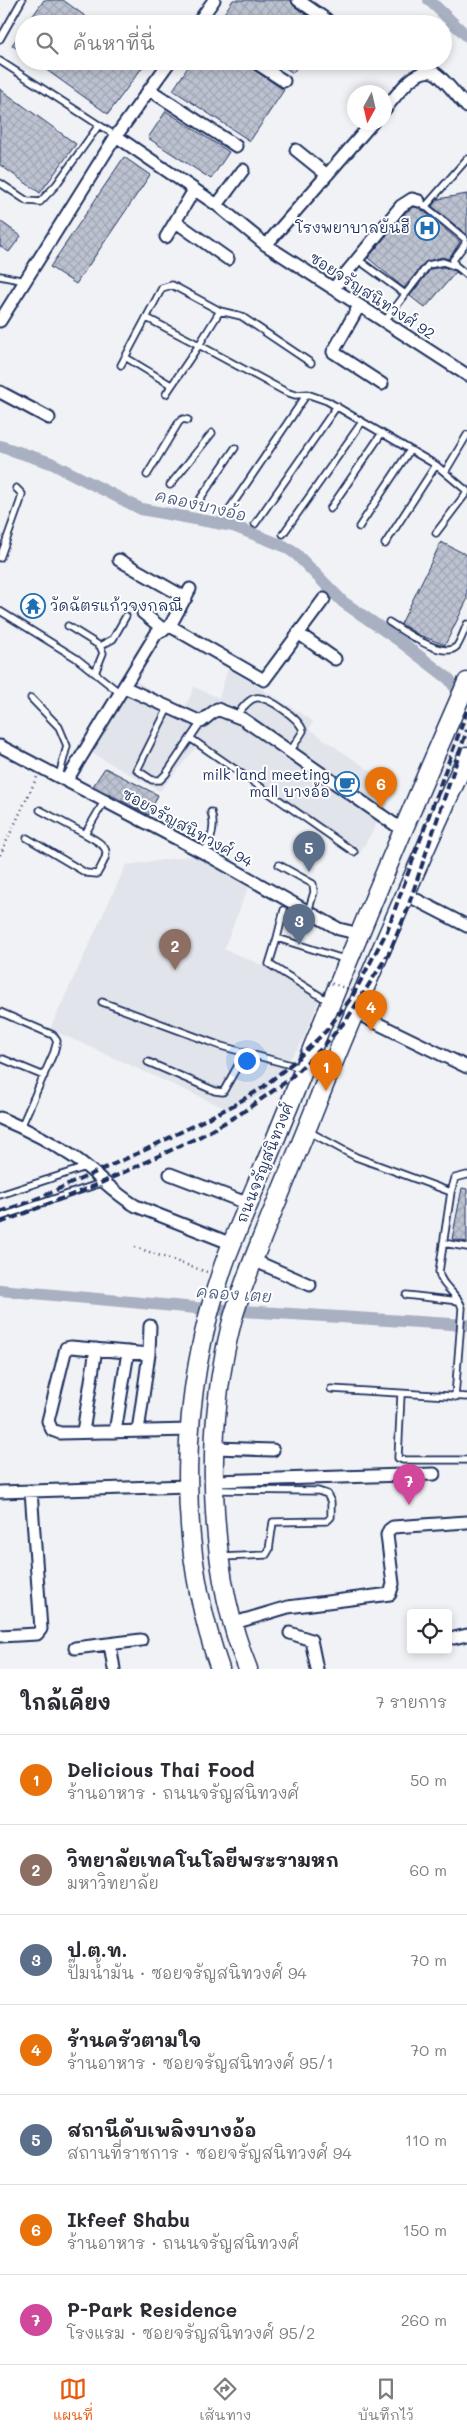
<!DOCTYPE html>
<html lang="th">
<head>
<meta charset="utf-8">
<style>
  body { margin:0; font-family:Mali,"Playpen Sans Thai",sans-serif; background:#f2f2f3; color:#2b2b33 }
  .controls { position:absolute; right:15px; bottom:15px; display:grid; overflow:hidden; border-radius:5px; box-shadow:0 2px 8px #0003 }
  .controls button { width:45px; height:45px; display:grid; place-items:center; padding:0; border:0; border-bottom:1px solid #e1e1e2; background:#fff; color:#2b2b33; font:25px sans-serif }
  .compass { position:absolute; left:347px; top:85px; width:45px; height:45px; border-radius:50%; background:#fff; box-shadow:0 2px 8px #0003; rotate:188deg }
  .you { position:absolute; left:246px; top:1060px; width:18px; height:18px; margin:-12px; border:4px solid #fff; border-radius:50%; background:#1a73e8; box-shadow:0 0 0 8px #1a73e833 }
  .badge { display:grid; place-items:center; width:32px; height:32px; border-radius:50%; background:#ea580c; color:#fff; font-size:16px; font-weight:700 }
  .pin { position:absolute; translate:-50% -41px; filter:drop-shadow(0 1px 2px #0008) }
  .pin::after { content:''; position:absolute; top:26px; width:18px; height:15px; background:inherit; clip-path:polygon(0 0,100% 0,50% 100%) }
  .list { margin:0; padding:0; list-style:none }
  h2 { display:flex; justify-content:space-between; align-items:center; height:65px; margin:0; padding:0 20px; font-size:21px }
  h2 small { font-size:16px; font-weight:400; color:#7c7c81 }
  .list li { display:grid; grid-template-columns:32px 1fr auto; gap:15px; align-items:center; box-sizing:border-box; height:90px; padding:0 20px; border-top:1px solid #e1e1e2 }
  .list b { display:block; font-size:19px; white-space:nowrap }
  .list p { margin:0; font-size:16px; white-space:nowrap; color:#7c7c81 }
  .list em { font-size:16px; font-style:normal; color:#7c7c81 }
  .icon { flex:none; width:28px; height:28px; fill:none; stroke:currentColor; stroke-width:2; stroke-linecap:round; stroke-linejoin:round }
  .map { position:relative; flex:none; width:467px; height:1669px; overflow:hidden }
  .search { position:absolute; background:#fff; box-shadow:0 2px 8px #0003; left:15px; right:15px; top:15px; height:55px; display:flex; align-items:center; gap:12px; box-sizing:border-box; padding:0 18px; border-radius:28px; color:#7c7c81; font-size:19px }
  .sheet { height:695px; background:#fff }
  nav { display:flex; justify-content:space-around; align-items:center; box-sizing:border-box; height:70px; border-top:1px solid #e1e1e2; background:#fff; font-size:14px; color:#7c7c81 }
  nav a { display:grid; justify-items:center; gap:2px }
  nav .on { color:#ea580c }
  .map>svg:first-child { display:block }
  .built { fill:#e1e4ea }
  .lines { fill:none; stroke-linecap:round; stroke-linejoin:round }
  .canal { stroke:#a8b0c2; stroke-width:12 }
  .building { fill:url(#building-cross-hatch); stroke:#1b2f5e }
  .lane-casing { stroke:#1b2f5e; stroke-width:9 }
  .street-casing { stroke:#1b2f5e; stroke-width:15 }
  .primary-casing { stroke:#1b2f5e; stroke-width:21 }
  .path { stroke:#1b2f5e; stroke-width:2.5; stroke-dasharray:1 4; stroke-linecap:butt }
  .lane { stroke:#fff; stroke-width:5.5 }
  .street { stroke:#fff; stroke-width:11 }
  .primary { stroke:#fff; stroke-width:18 }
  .rail { stroke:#1b2f5e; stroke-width:4; stroke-dasharray:8 4; stroke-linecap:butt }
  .path-bridge { stroke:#1b2f5e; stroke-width:2.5; stroke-dasharray:1 4; stroke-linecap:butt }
  .labels { text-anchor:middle; stroke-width:4; stroke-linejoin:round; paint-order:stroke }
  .poi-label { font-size:15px; fill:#1b2f5e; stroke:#fff; text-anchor:end }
  .street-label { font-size:15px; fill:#1b2f5e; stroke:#fff }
  .water-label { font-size:16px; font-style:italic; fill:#4c5c81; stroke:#fff }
</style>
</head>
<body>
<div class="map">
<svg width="467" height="1669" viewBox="0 0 467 1669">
  <defs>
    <pattern id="building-cross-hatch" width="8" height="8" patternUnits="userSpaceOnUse" patternTransform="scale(1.25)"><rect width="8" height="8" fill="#bcc2d0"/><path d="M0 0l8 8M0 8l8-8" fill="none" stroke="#a1a7b5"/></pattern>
  </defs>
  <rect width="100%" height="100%" fill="#f1f2f5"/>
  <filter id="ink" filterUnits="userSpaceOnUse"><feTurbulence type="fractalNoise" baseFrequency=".02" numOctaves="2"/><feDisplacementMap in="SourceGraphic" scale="10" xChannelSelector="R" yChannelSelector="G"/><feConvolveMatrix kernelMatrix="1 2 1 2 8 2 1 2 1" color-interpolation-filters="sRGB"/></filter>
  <g filter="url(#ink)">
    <path class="built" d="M228,668L313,721L309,729L397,789L358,856L197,746L160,791L86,750L131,678L184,710L194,687L219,698Z
      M198,855L249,885L224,949L323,991L301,1044L264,1093L229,1110L50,1029L126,865Z"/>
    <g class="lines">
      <path class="canal" d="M429,0L467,36
        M0,446L51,463L141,509L233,526L284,546L296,554L343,602L397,639L449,679L465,701
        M0,1290L196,1308L467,1325"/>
    </g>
    <path class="building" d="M44,0H63L96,24H27Z
      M233,0H291L294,6L319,24H217Z
      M24,28V54L12,45Z
      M34,61H147L108,114Z
      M192,61H241L284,90L250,141L173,90Z
      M275,61H301L293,73Z
      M0,89L76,144L40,193L0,165Z
      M166,111L229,152L211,179L148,138Z
      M124,157L150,175L76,284L50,267Z
      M467,194V235L432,206L438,199Z
      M413,207L420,208L460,242L448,259L442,257L425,262L404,288L368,258L406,212Z
      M0,221L21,236L9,252L0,246Z
      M443,267L455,271L460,275L456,272L425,308L410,296L431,269Z
      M441,542L467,555V600L445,645L419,635L401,624Z
      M105,768L158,795L149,815L93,786Z
      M462,1188L467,1189V1242L452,1239Z"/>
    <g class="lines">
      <defs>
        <path id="lane" d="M0,39L22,0
          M0,61L116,136
          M0,183L27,201L40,202L56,185L99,125
          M419,201L465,239V244L453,260L455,265L467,275
          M425,207L467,159
          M357,259L405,294
          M0,276L25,281
          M220,311L241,316L311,363
          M147,318L199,345L166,394
          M384,322L428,265L443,262L457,267
          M125,357L171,385
          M121,365L162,288L172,285L220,311L199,345L286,392L295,395L307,394L327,401L436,465L467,491
          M445,472L467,435
          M147,475L179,422L183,419L188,420
          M170,485L212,433
          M200,499L235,448
          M330,509L382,433
          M228,511L307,394
          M255,524L337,406
          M359,527L410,450
          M436,533L467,492
          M283,534L362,422
          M385,544L436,465
          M0,558L20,502L22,494L16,488
          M0,611L76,658L120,693
          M389,622C402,630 444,661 457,646C461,640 464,631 467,624
          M68,626L100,646L103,653L95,673
          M100,646L113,639L126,616
          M31,698L59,727L67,746L59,776
          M168,708L137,770L152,780H160L166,774L201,722
          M236,716C241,710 248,699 256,698C268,696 300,719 303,731L290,752
          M190,738L354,852
          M40,810L85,834
          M27,838L86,873L97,874C111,850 110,848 85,834L105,800
          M204,853C211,840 216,827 211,812
          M279,865L313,884L314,892L308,912
          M284,910L277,938L347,960
          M277,938L269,964L328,1001
          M102,1002L221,1046L302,1068
          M0,1012L53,1035L57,1041L54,1052L21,1127
          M3,1059L44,1076
          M148,1062L215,1091L223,1092L245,1053
          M308,1131L356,1157L451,1192L439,1272C441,1287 459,1294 462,1308L455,1397
          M451,1192L455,1178L467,1175
          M0,1195L86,1167
          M0,1217L104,1182
          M443,1243L467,1247
          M406,1295L459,1301
          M331,1389L467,1397
          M401,1394L398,1458L403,1460H467
          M217,1490L318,1491L327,1494L331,1502V1517L327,1521L273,1522L269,1550L266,1555L221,1557"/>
        <path id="street" d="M298,0L327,20
          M197,24L214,0
          M253,61L284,81
          M150,90L236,146
          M384,110C395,98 416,64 435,73C444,78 459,99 467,107
          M116,136L217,205L266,245L467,375
          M296,150L327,175
          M217,205L243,170
          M176,222L228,259
          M166,237L194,190
          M266,245L373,122
          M333,289L401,206L412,199L419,201
          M359,306L333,352L382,384
          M0,321L116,136L170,61
          M0,392L49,418
          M119,560L186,598
          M143,613L164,630
          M170,626L264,680L324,599
          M298,633L335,659
          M124,687L201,722L217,709L243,719L404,831
          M0,746L204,853L339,929L360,934
          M67,780L156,634L170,626L190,589
          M405,894L467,926
          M354,1012L467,1067
          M0,1118C26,1129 52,1142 75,1158C97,1173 113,1193 136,1206L232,1244
          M170,1174L249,1204
          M253,1260L310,1285
          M149,1354L150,1326
          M138,1431L149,1354L71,1347L66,1348L48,1421L52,1430L60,1433C104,1432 147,1431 191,1430
          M83,1432L96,1349
          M115,1432L128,1352
          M215,1448L273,1450
          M215,1481L434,1474
          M0,1492L188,1486
          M231,1624L288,1607L390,1594L393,1584L387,1535L389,1530L393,1527L467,1522
          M290,1633L311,1640L317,1669
          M0,1636L37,1634L41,1629L31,1491
          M454,1638L467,1635
          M110,1644L114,1669
          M75,1648L141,1640"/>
        <path id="primary" d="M220,1669C175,1542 179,1394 223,1267C231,1243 243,1219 252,1195C272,1148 291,1101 310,1054C361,929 413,805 467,682
          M248,1669C207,1569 205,1430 231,1325C240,1291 254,1258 267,1225C284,1184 301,1144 317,1103C364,986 415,871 467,756"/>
      </defs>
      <use href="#lane" class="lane-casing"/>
      <use href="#street" class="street-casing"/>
      <use href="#primary" class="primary-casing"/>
      <path class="path" d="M0,855L37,777
        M135,1247L207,1272"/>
      <use href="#lane" class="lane"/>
      <use href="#street" class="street"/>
      <use href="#primary" class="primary"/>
      <path class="rail" d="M0,1212L34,1200L145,1150L234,1105L262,1088L295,1061L326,1031L352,997L387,931L467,711
        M0,1223L101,1183L201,1136L240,1114L287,1081L322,1048L347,1019L389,953L406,913L467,730"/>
      <path class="path-bridge" d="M327,982L373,997"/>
    </g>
  </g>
  <defs>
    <symbol id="hospital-ring" viewBox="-11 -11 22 22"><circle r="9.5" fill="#fff" stroke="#1f6fb2" stroke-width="1.5"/><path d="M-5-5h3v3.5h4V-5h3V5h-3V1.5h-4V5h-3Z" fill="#1f6fb2"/></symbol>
    <symbol id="temple-ring" viewBox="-11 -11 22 22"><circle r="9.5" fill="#fff" stroke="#1f6fb2" stroke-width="1.5"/><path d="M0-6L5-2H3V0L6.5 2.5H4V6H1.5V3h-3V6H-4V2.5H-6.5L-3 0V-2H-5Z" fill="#1f6fb2"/></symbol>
    <symbol id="cafe-ring" viewBox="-11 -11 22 22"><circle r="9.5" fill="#fff" stroke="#1f6fb2" stroke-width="1.5"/><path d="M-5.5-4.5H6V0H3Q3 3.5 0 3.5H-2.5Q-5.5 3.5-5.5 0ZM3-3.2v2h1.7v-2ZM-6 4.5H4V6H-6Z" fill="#1f6fb2"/></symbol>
  </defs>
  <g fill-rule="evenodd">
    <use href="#hospital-ring" x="413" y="214" width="28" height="28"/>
    <use href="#temple-ring" x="19" y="592" width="28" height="28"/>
    <use href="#cafe-ring" x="333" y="770" width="28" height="28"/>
  </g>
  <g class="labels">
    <g class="poi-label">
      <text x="410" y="233">โรงพยาบาลยันฮี</text>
      <text x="50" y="611" text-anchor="start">วัดฉัตรแก้วจงกลณี</text>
      <text x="330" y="780">milk land meeting<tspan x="330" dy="17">mall บางอ้อ</tspan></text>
    </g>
    <g class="street-label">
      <text transform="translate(372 296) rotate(33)" y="5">ซอยจรัญสนิทวงศ์ 92</text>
      <text transform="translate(187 828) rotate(29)" y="5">ซอยจรัญสนิทวงศ์ 94</text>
      <text transform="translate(265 1163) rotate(-68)" y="5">ถนนจรัญสนิทวงศ์</text>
    </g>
    <g class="water-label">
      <text transform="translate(201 505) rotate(13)" y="6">คลองบางอ้อ</text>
      <text transform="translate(234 1294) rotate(4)" y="6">คลอง เตย</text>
    </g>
  </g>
</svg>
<div class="controls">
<button><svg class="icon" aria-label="locate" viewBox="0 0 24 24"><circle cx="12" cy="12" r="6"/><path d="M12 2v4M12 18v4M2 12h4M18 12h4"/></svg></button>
</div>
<svg class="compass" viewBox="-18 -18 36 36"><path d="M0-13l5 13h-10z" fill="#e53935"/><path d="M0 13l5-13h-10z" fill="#7c7c81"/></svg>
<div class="you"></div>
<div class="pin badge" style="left:326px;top:1091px;background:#e8710a">1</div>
<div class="pin badge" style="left:175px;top:970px;background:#8d6e63">2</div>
<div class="pin badge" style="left:299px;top:945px;background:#5c6f8a">3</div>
<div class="pin badge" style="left:371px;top:1031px;background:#e8710a">4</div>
<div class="pin badge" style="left:309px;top:872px;background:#5c6f8a">5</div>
<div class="pin badge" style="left:381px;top:808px;background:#e8710a">6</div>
<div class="pin badge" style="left:409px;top:1505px;background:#d1479c">7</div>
<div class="search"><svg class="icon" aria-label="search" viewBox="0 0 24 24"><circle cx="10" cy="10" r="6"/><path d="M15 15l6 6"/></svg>ค้นหาที่นี่</div>
</div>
<section class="sheet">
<h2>ใกล้เคียง<small>7 รายการ</small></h2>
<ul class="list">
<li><span class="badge" style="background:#e8710a">1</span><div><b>Delicious Thai Food</b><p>ร้านอาหาร · ถนนจรัญสนิทวงศ์</p></div><em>50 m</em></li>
<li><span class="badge" style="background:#8d6e63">2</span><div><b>วิทยาลัยเทคโนโลยีพระรามหก</b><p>มหาวิทยาลัย</p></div><em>60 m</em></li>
<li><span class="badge" style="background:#5c6f8a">3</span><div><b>ป.ต.ท.</b><p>ปั๊มน้ำมัน · ซอยจรัญสนิทวงศ์ 94</p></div><em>70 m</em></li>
<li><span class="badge" style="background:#e8710a">4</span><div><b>ร้านครัวตามใจ</b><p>ร้านอาหาร · ซอยจรัญสนิทวงศ์ 95/1</p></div><em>70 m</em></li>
<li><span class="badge" style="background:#5c6f8a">5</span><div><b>สถานีดับเพลิงบางอ้อ</b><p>สถานที่ราชการ · ซอยจรัญสนิทวงศ์ 94</p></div><em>110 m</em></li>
<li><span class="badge" style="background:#e8710a">6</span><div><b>Ikfeef Shabu</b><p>ร้านอาหาร · ถนนจรัญสนิทวงศ์</p></div><em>150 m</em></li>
<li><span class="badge" style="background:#d1479c">7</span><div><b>P-Park Residence</b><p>โรงแรม · ซอยจรัญสนิทวงศ์ 95/2</p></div><em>260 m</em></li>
</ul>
</section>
<nav>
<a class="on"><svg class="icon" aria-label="map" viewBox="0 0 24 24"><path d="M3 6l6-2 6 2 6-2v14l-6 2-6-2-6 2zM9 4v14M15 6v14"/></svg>แผนที่</a>
<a><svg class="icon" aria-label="directions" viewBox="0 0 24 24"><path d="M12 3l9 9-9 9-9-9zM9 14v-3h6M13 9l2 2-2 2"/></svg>เส้นทาง</a>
<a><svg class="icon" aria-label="saved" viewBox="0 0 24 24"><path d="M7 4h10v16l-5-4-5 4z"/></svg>บันทึกไว้</a>
</nav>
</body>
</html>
